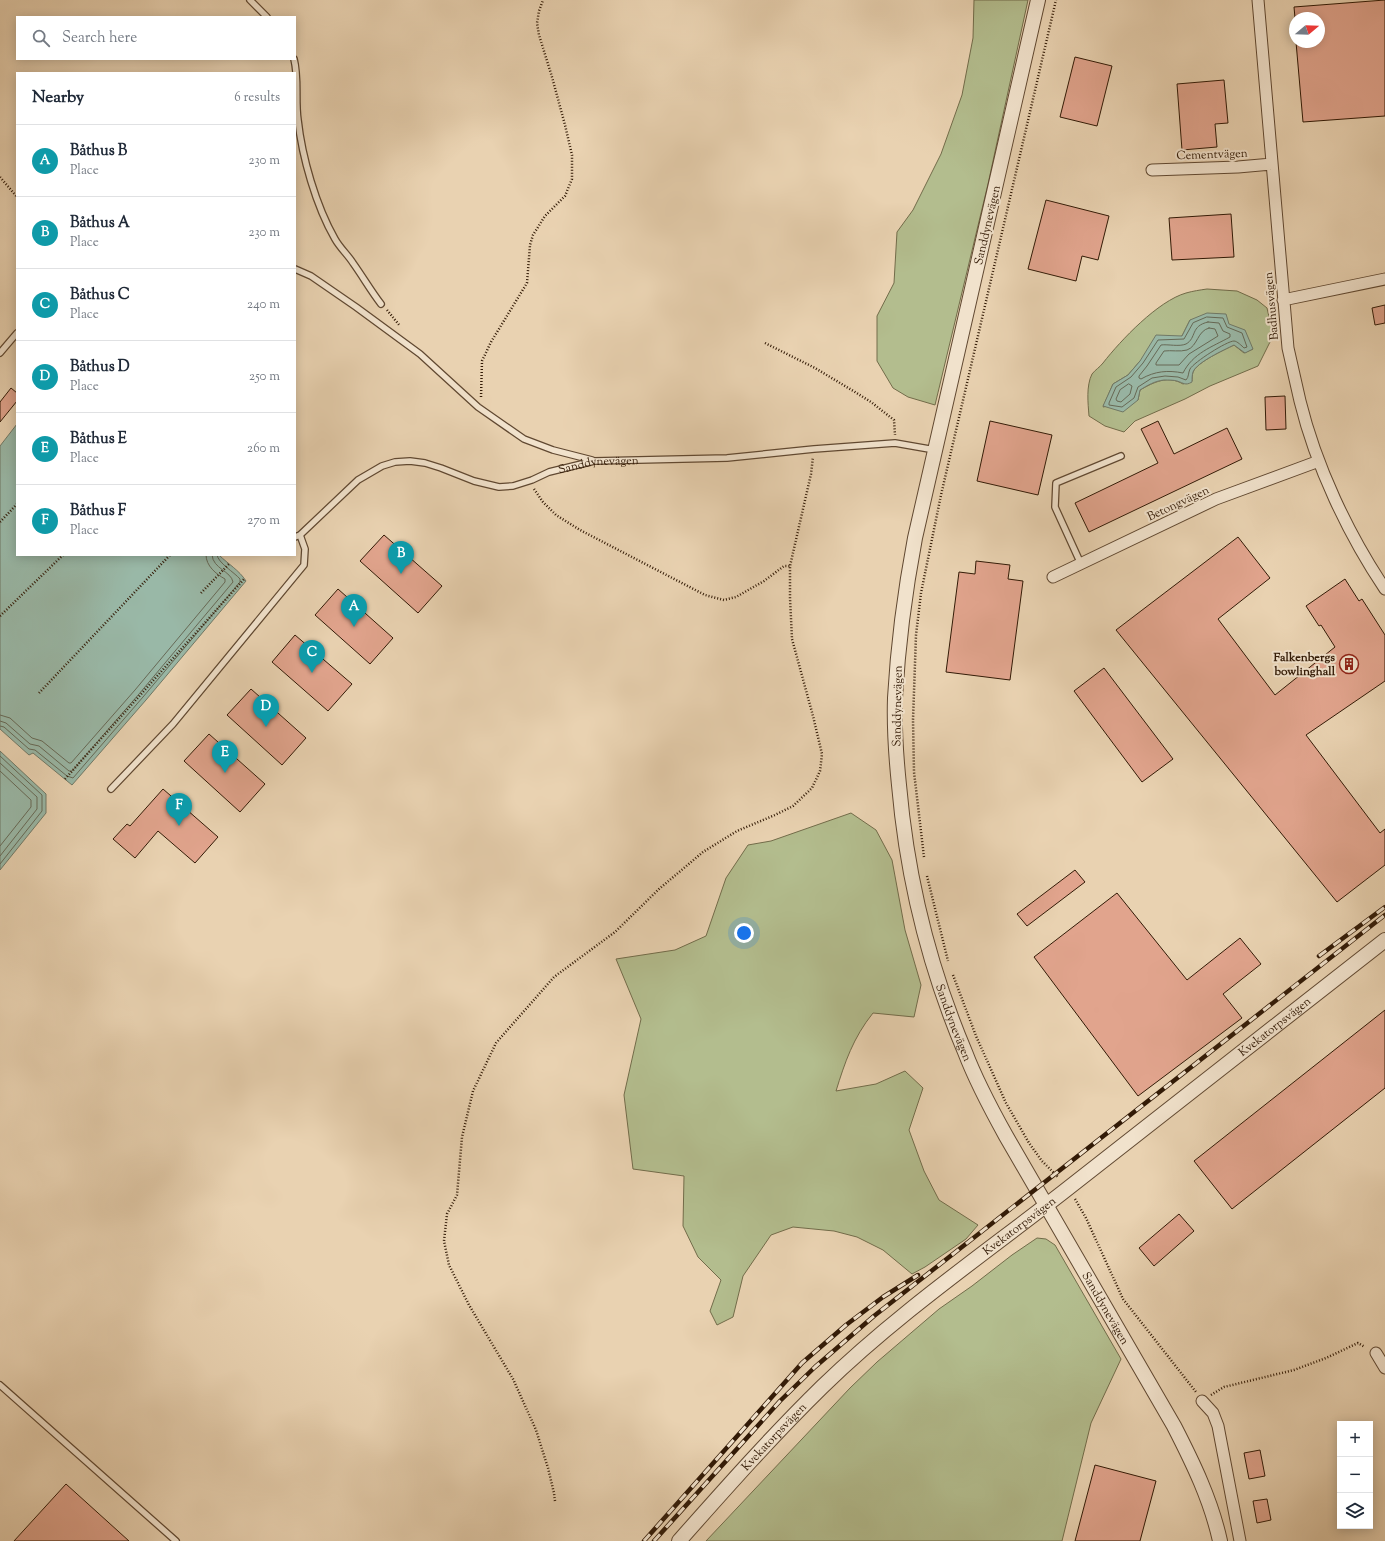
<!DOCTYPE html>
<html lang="en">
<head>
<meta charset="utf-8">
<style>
  body { margin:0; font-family:"Sorts Mill Goudy",serif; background:#f6f6f7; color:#1f2937 }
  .controls { position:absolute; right:12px; bottom:12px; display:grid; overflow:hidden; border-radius:0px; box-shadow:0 2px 10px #0003 }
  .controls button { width:36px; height:36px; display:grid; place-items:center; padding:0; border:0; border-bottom:1px solid #e0e1e3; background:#fff; color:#1f2937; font:20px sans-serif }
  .compass { position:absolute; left:1289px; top:12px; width:36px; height:36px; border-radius:50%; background:#fff; box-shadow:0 2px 10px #0003; rotate:71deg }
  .you { position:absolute; left:744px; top:933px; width:14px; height:14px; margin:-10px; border:3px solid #fff; border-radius:50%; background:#1a73e8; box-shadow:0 0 0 6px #1a73e833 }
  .badge { display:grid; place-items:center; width:26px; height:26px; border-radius:50%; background:#b45309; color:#fff; font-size:13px; font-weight:700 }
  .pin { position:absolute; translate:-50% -33px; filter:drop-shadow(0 1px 2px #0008) }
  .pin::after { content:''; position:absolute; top:21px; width:14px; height:12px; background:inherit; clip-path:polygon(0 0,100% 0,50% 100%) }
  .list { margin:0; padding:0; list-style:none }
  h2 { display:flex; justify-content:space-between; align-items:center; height:52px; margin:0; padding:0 16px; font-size:17px }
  h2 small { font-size:13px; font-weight:400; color:#747a83 }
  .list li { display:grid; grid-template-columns:26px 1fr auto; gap:12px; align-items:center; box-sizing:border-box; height:72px; padding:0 16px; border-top:1px solid #e0e1e3 }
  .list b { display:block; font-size:15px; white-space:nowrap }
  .list p { margin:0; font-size:13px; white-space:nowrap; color:#747a83 }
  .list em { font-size:13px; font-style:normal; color:#747a83 }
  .icon { flex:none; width:22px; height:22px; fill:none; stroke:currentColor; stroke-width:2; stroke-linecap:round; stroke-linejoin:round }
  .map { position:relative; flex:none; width:1385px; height:1541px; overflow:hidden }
  .search { position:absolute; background:#fff; box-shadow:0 2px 10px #0003; left:16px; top:16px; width:280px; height:44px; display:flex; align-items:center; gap:10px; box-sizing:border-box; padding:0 14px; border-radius:0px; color:#747a83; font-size:15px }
  .panel { position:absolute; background:#fff; box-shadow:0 2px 10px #0003; left:16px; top:72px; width:280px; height:484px; border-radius:0px }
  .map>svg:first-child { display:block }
  .green { fill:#b3bd8e; stroke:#726c4a; fill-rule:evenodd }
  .water { fill:#99b8a7; stroke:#707967 }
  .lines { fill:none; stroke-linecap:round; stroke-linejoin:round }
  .shore { stroke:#666956; stroke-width:1 }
  .building { fill:#e1a48d; stroke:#321a06 }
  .service-casing { stroke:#604831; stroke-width:8 }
  .minor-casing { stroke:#604831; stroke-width:13 }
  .tertiary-casing { stroke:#604831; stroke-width:16 }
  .path { stroke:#321a06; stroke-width:2.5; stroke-dasharray:1 2; stroke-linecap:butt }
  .service { stroke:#f1e2cc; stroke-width:5.5 }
  .minor { stroke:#f1e2cc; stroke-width:11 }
  .tertiary { stroke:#f1e2cc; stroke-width:14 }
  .rail-casing { stroke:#321a06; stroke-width:4.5 }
  .rail { stroke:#f1e2cc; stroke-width:3; stroke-dasharray:9; stroke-linecap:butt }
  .labels { text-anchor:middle; stroke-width:4; stroke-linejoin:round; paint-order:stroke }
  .street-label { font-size:12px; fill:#321a06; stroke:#f1e2cc }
  .poi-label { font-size:12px; font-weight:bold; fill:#321a06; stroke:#f1e2cc; text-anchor:end }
</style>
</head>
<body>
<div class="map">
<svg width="1385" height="1541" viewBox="0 0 1385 1541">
  <rect width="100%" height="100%" fill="#e9d2b1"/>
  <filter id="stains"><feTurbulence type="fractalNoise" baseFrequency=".005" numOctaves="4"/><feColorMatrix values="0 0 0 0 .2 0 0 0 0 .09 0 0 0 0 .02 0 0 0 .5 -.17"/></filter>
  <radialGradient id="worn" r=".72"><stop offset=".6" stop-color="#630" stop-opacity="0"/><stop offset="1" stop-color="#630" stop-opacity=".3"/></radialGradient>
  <path class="green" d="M974,0H1028L988,184L935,405L908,397L893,388L877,361V316L894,283L897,232L913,210L941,154L962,95L973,38Z
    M1207,289L1237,291L1257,300L1267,308L1272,330L1270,342L1258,366L1210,386L1185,399L1135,421L1124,432L1105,426L1089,416C1088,403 1086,386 1092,374C1095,370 1100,367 1103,363C1121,340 1158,301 1186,293C1193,291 1200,290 1207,289ZM1190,320L1253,349L1244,353L1234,345C1224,350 1197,362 1193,372C1192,375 1192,379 1192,381L1183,384C1168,375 1154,382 1140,390L1138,400L1103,407L1113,384L1128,375L1140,361L1182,336Z
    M851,813L876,830L892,860L905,930L921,985L914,1017L873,1013C853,1038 845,1062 836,1091L876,1084L905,1071L923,1088L909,1130L924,1171L939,1200L978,1225L966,1239L925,1267L912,1274L883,1250L857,1237L834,1231L793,1227L771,1235L743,1276L733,1317L717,1325L710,1311L721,1280L698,1257L683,1226L684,1176L633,1169L624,1095L641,1019L616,959L675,950L706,936L726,878L748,845L771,841Z
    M1037,1238L1046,1239L1055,1245L1121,1359L1091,1423L1062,1541H706L850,1388L877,1362L939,1309L972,1286L1012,1255Z"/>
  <path class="water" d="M1207,313L1226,314L1229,324L1245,330L1253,349L1245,353L1234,345C1224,350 1197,362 1193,372C1192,375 1192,379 1192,382C1185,386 1184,383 1177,381C1174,380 1168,380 1164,380C1155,381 1148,385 1140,390L1138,400L1123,412L1103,406L1113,384L1128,375L1140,361L1156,335L1182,336L1190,320Z
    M17,424V555H219C228,564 239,570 246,581L146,700L72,785L33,753L29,755L0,729V446Z
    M0,751L46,794V813L0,870Z"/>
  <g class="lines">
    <path class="shore" d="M1207,317L1223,318L1227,327L1242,333L1247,347L1244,348C1242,346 1237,341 1234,341C1227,341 1194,362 1190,369C1188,373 1189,377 1186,380L1178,377L1165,376L1152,378L1138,387L1134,398L1122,407L1109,405V403L1116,387L1131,377L1143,363L1158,340L1184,339L1193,323Z
      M1208,322L1219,323L1223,331L1230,334V337C1212,347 1193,353 1183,373C1168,370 1155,371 1141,379L1139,378V376L1147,366L1161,345C1168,344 1179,347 1186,344C1197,338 1190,326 1208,322Z
      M1209,328L1215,329L1218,336L1189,354L1179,365H1156V363L1164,351C1171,350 1180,352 1187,350C1198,346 1197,331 1209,328Z
      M1129,384L1132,386L1130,394L1121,402L1117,401L1116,399L1120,390Z
      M0,715L10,718L32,738L42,741L69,763H71L135,690L225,582V579C216,574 206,566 206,555
      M0,721L6,723L30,744L39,746L69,771H72L139,694L233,582C231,571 213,569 212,555
      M0,726L4,727L29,749L35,750L67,776L73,778L143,697L240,582V579C234,572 218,563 217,555
      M0,756L42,795V811L0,864
      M0,763L37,797V809L0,856
      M0,771L31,800V807L0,846"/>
  </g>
  <path class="building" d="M1385,0V116L1303,122L1296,42H1319V18H1295L1294,7Z
    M1075,57L1112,66L1097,126L1060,117Z
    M1224,80L1228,123L1215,124L1217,147L1182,150L1177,84Z
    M1046,200L1109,216L1098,260L1082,256L1076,281L1028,269Z
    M1231,214L1234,257L1172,260L1169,218Z
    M1385,305V323L1375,325L1372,308Z
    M11,388L17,393V401L0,422V402Z
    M1285,396L1286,429L1266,430L1265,397Z
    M990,421L1052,435L1038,495L977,481Z
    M1158,421L1174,454L1227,428L1242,459L1089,532L1075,503L1158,463L1141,429Z
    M384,535L442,586L418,613L360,561Z
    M1238,537L1270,578L1218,619L1275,695L1335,647L1321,625L1319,626L1306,606L1345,579L1359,601L1362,599L1385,635V681L1306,735L1380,833L1385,829V865L1337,902L1116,630Z
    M976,561L1010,565L1008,579L1023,581L1010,680L946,672L959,572L975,574Z
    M338,589L393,638L370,664L315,615Z
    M295,635L352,684L328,711L272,662Z
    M1104,668L1173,759L1142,782L1074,691Z
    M251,689L306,738L282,765L227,715Z
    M209,734L265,784L240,812L184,761Z
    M163,789L218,837L195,863L158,831L135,858L113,839L127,824L130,826Z
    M1075,870L1085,882L1027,926L1017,914Z
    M1117,893L1187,980L1240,938L1261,964L1223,994L1242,1018L1138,1096L1034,957Z
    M1385,1010V1088L1232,1209L1194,1161Z
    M1179,1214L1194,1231L1154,1266L1139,1248Z
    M1260,1450L1265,1476L1249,1479L1244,1453Z
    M1095,1465L1156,1481L1140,1541H1075Z
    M66,1484L129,1541H14Z
    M1267,1499L1271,1520L1257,1523L1253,1501Z"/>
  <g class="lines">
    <defs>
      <g id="service">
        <path d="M250,0L267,17"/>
        <path d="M294,59C299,79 295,100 298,120C302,157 316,206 335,239C340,248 348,255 353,263C363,277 371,291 381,304"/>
        <path d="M295,269L311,276L356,307L420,354L478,407L524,439L553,450L592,460"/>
        <path d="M0,353L17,333"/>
        <path id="s1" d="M295,537L300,535L358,480L382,466L395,462L410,461L425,463L441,468L474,481L499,487L513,486L532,480L549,472L594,461L727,458L814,449L895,443L935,450"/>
        <path d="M1081,564L1055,507L1056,483L1121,456"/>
        <path d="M111,789L173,724L304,565L305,549L300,535"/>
        <path d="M0,1385L176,1541"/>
      </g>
      <path id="minor" d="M1258,0L1288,348C1292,365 1296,384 1300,401C1316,466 1348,534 1385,589
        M1152,170L1238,167L1272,164
        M1283,300L1385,279
        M1053,577L1216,499L1319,461
        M1376,1353L1385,1368
        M1202,1401L1213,1413L1218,1426L1240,1541"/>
      <g id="tertiary">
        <path id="s2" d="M1038,0L915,538C905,591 898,644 895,698C894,727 896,756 899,785C907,877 929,967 965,1052C976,1081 991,1109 1006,1136L1174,1426C1193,1463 1211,1500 1220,1541"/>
        <path id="s3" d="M679,1541C726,1488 772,1436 822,1387C896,1315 981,1256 1062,1193C1170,1109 1277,1024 1385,940"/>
      </g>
    </defs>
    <use href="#service" class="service-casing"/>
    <use href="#minor" class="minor-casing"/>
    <use href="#tertiary" class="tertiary-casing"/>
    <path class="path" d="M0,177L17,197
      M387,310L400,326
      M765,343L815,368L855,392L871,402L894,420L895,435
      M481,397L482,361L491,342L527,283L530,245L533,235L545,216L565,196L572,179V155L565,125L552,77L539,35L537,23L539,11L543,0
      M534,489L543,502L556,515L580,530L705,595L724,600L736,597L764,581L784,566H790
      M0,522L17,504
      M201,593L229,564
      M0,616L63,555
      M39,693L170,555
      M65,779L245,578
      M924,857L914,772L913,720L916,635L921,593L941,495L1056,0
      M927,876L948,961
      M953,975L976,1036L1006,1103L1029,1143L1042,1161L1059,1178
      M1075,1199L1086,1218L1123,1299L1196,1392
      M1211,1395L1224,1387L1294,1370L1326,1358L1358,1343L1365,1347
      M555,1501L554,1493L548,1468L536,1430L513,1379L469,1305L449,1265L444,1241L447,1214L457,1195L462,1137L473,1091L496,1043L554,977L615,932L659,889L703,852L737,831L775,815L793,806L812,788L820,771L822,754L813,716L792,639L790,598V566L811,474L813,457"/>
    <use href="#service" class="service"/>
    <use href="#minor" class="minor"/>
    <use href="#tertiary" class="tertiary"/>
    <defs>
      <path id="rail" d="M1319,956L1385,907
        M644,1541L802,1363L846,1325L883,1297L918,1275
        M654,1541L780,1401L815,1367L874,1316L1385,915"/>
    </defs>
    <use href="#rail" class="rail-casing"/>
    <use href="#rail" class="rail"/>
  </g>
  <defs>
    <symbol id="building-ring" viewBox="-11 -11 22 22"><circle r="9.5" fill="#f1e2cc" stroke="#8f2418" stroke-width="1.5"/><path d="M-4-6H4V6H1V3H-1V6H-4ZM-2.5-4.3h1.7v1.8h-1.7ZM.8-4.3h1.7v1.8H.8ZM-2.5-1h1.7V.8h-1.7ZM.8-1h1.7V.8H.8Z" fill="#8f2418"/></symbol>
  </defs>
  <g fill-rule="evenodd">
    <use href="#building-ring" x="1338" y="653" width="22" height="22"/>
  </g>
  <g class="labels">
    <g class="street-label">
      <text transform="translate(1212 154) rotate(-2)" y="4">Cementvägen</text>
      <text transform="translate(987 225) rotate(-77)" y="4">Sanddynevägen</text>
      <text transform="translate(1271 306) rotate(-95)" y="4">Badhusvägen</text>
      <text dy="4" stroke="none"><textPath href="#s1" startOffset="338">Sanddynevägen</textPath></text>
      <text transform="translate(1178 503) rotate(-25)" y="4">Betongvägen</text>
      <text transform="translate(897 706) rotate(-89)" y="4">Sanddynevägen</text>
      <text dy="4" stroke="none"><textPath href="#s2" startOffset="1045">Sanddynevägen</textPath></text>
      <text dy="4" stroke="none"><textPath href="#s3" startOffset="789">Kvekatorpsvägen</textPath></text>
      <text dy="4" stroke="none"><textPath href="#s3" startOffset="465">Kvekatorpsvägen</textPath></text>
      <text dy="4" stroke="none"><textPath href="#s2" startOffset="1369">Sanddynevägen</textPath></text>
      <text dy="4" stroke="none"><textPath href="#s3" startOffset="141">Kvekatorpsvägen</textPath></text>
    </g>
    <g class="poi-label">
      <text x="1335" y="661">Falkenbergs<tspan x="1335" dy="14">bowlinghall</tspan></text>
    </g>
  </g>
  <rect width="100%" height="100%" filter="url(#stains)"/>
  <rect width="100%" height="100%" fill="url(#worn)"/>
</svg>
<div class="controls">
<button>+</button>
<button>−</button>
<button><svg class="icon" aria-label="layers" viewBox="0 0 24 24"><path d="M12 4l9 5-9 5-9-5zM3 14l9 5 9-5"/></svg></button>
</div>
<svg class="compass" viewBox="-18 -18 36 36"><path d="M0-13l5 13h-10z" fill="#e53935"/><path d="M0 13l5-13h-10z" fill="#747a83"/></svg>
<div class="you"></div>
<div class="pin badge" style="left:354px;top:627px;background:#0f9aa8">A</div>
<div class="pin badge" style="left:401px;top:574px;background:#0f9aa8">B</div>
<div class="pin badge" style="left:312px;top:673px;background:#0f9aa8">C</div>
<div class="pin badge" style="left:266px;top:727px;background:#0f9aa8">D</div>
<div class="pin badge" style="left:225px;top:773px;background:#0f9aa8">E</div>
<div class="pin badge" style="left:179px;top:826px;background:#0f9aa8">F</div>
<div class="search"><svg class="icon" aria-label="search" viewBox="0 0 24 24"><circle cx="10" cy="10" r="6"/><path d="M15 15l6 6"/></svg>Search here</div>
<section class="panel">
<h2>Nearby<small>6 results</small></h2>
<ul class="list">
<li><span class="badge" style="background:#0f9aa8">A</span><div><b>Båthus B</b><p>Place</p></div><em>230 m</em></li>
<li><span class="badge" style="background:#0f9aa8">B</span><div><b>Båthus A</b><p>Place</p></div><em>230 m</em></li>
<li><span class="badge" style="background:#0f9aa8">C</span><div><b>Båthus C</b><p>Place</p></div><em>240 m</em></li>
<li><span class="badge" style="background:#0f9aa8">D</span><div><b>Båthus D</b><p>Place</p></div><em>250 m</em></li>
<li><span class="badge" style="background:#0f9aa8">E</span><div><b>Båthus E</b><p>Place</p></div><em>260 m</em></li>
<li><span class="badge" style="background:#0f9aa8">F</span><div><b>Båthus F</b><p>Place</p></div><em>270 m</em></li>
</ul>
</section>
</div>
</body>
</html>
